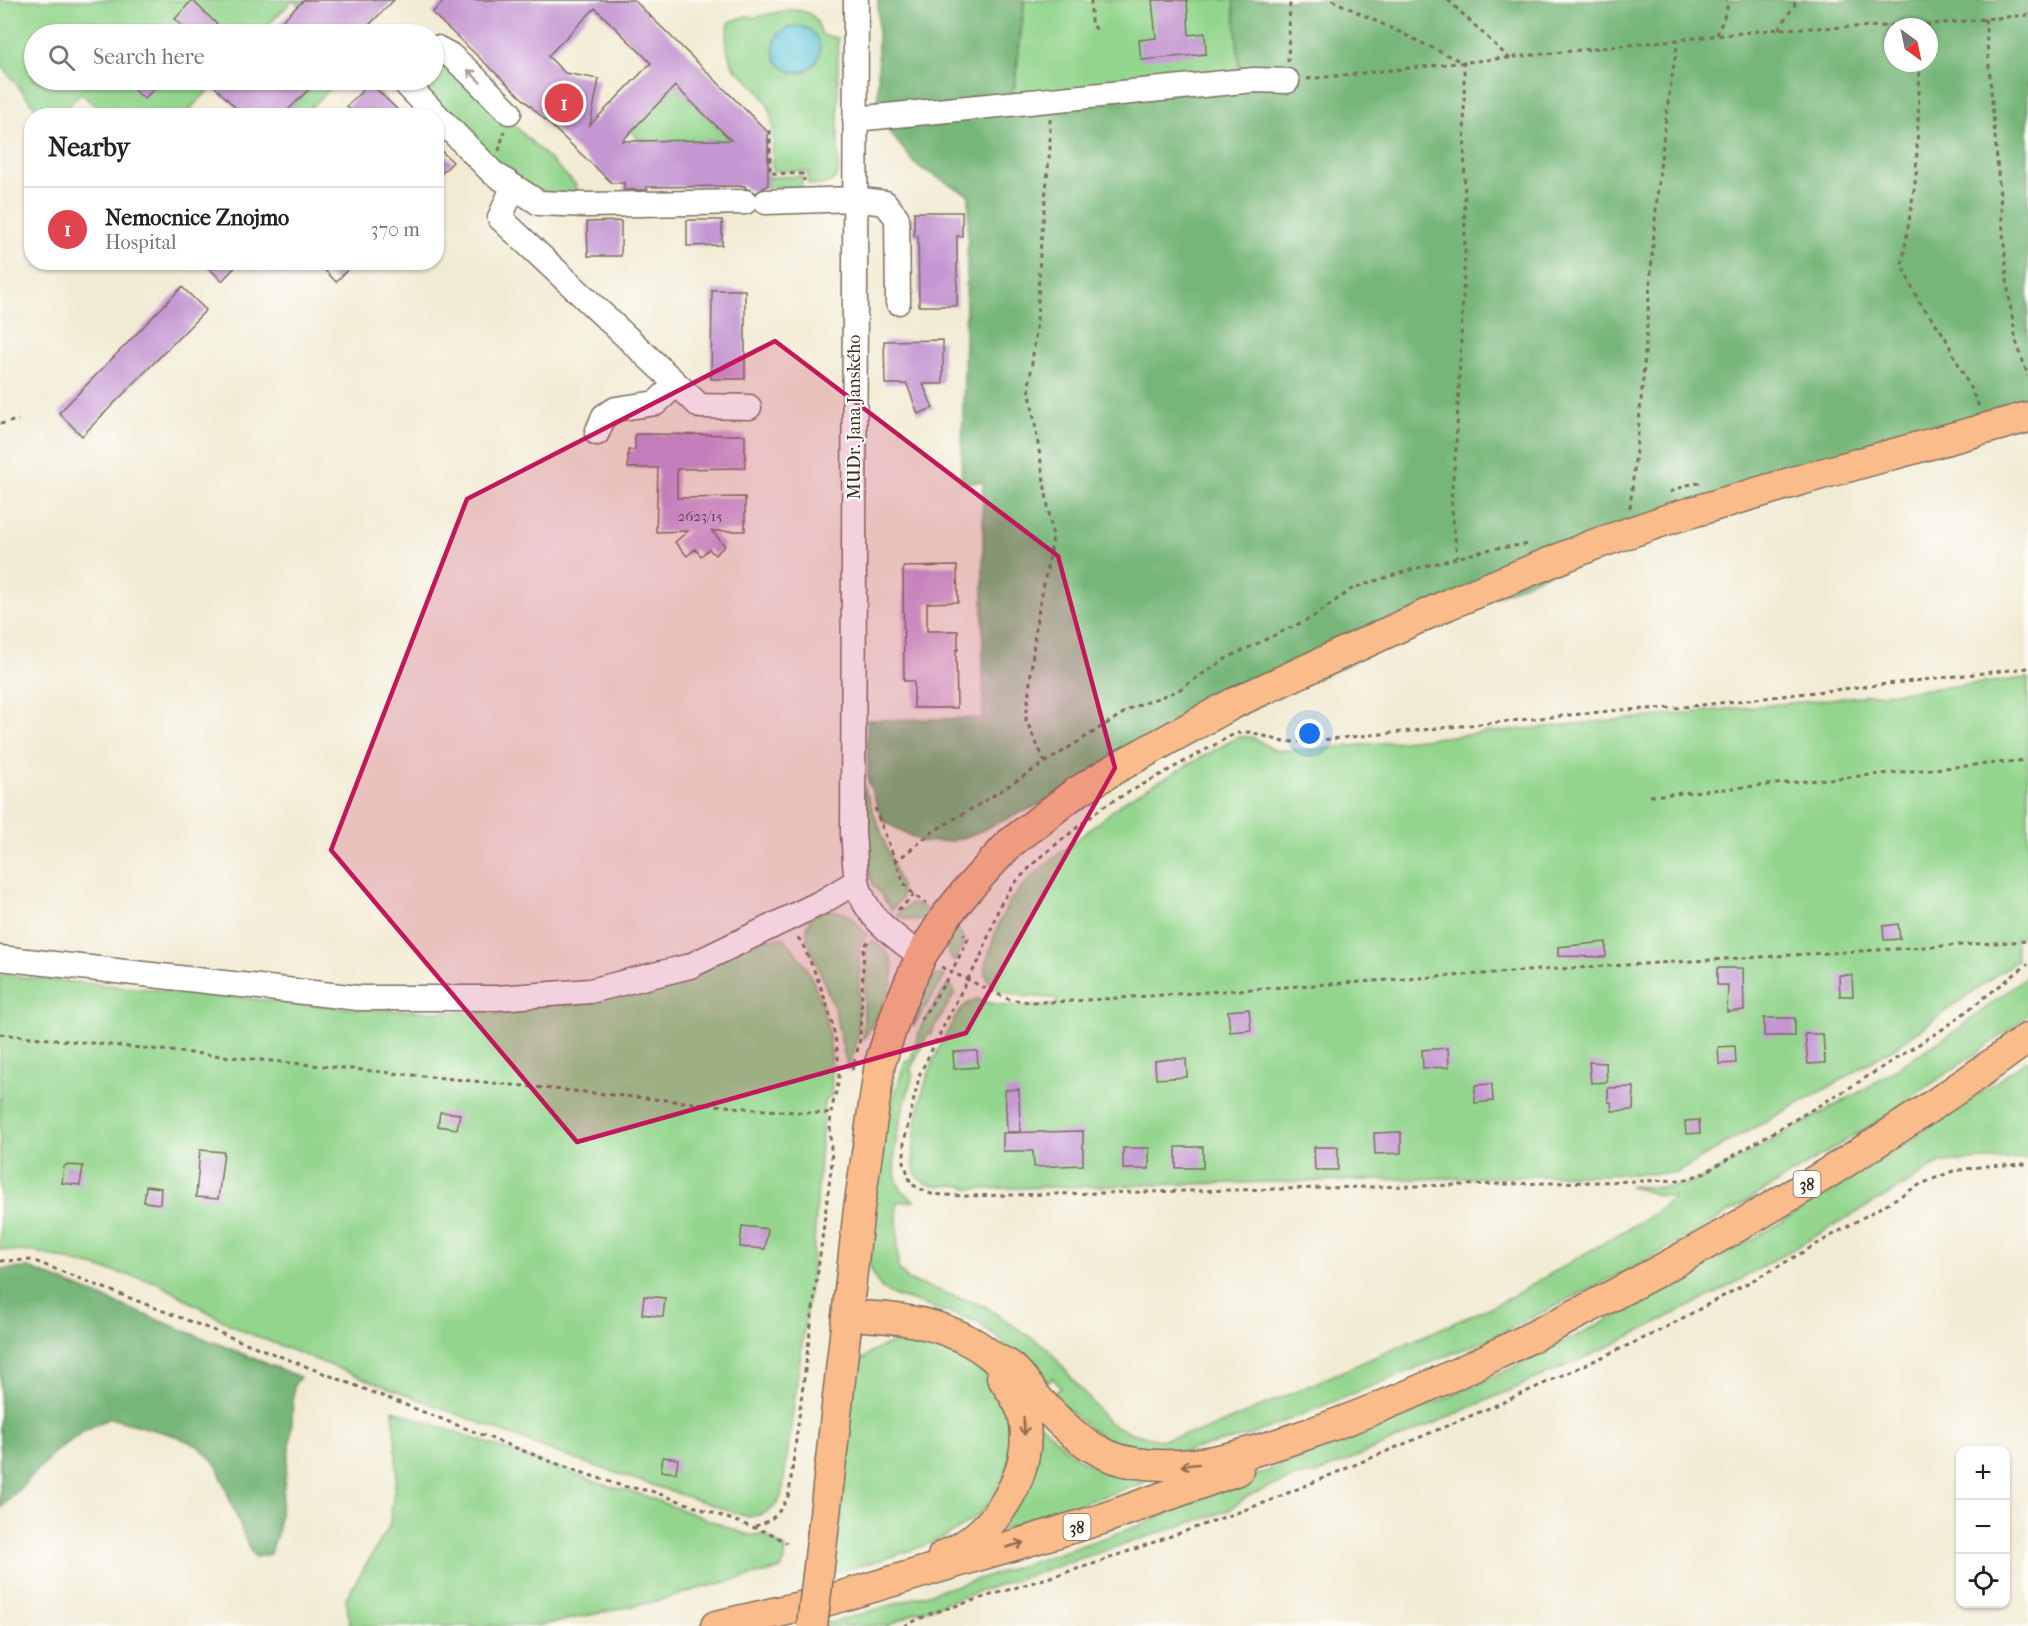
<!DOCTYPE html>
<html lang="en">
<head>
<meta charset="utf-8">
<style>
  body { margin:0; font-family:"IM FELL French Canon",serif; background:#f6f6f6; color:#222 }
  .controls { position:absolute; right:18px; bottom:18px; display:grid; overflow:hidden; border-radius:12px; box-shadow:0 2px 4px #0004 }
  .controls button { width:54px; height:54px; display:grid; place-items:center; padding:0; border:0; border-bottom:2px solid #e0e0e0; background:#fff; color:#222; font:30px sans-serif }
  .compass { position:absolute; left:1884px; top:18px; width:54px; height:54px; border-radius:50%; background:#fff; box-shadow:0 2px 4px #0004; rotate:147deg }
  .you { position:absolute; left:1310px; top:734px; width:21px; height:21px; margin:-15px; border:4px solid #fff; border-radius:50%; background:#1a73e8; box-shadow:0 0 0 9px #1a73e833 }
  .badge { display:grid; place-items:center; width:39px; height:39px; border-radius:50%; background:#7c3aed; color:#fff; font-size:20px; font-weight:700 }
  .pin { position:absolute; translate:-50% -50%; border:3px solid #fff; box-shadow:0 2px 6px #0006 }
  .list { margin:0; padding:0; list-style:none }
  h2 { display:flex; justify-content:space-between; align-items:center; height:78px; margin:0; padding:0 24px; font-size:26px }
  h2 small { font-size:20px; font-weight:400; color:#767676 }
  .list li { display:grid; grid-template-columns:39px 1fr auto; gap:18px; align-items:center; box-sizing:border-box; height:84px; padding:0 24px; border-top:2px solid #e0e0e0 }
  .list b { display:block; font-size:22px; white-space:nowrap }
  .list p { margin:0; font-size:20px; white-space:nowrap; color:#767676 }
  .list em { font-size:20px; font-style:normal; color:#767676 }
  .icon { flex:none; width:33px; height:33px; fill:none; stroke:currentColor; stroke-width:2; stroke-linecap:round; stroke-linejoin:round }
  .map { position:relative; flex:none; width:2028px; height:1626px; overflow:hidden }
  .search { position:absolute; background:#fff; box-shadow:0 2px 4px #0004; left:24px; top:24px; width:420px; height:66px; display:flex; align-items:center; gap:15px; box-sizing:border-box; padding:0 21px; border-radius:33px; color:#767676; font-size:22px }
  .panel { position:absolute; background:#fff; box-shadow:0 2px 4px #0004; left:24px; top:108px; width:420px; height:162px; border-radius:24px }
  .map>svg:first-child { display:block }
  .green { fill:#93d58d; stroke:#678056; stroke-width:1.5; fill-rule:evenodd }
  .forest { fill:#76b678; stroke:#58704b; stroke-width:1.5; fill-rule:evenodd }
  .water { fill:#5ec7d9; stroke:#4c787c; stroke-width:1.5 }
  .building { fill:#c496d2; fill-rule:evenodd }
  .lines { fill:none; stroke-linecap:round; stroke-linejoin:round }
  .minor-casing { stroke:#7b6e5e; stroke-width:27 }
  .major-casing { stroke:#7b6e5e; stroke-width:33 }
  .path { stroke:#7b6e5e; stroke-width:3; stroke-dasharray:4.5 4.5; stroke-linecap:butt }
  .minor { stroke:#fff; stroke-width:24 }
  .major { stroke:#f9bc8a; stroke-width:30 }
  .major-bridge-casing { stroke:#7b6e5e; stroke-width:33; stroke-linecap:butt }
  .major-bridge { stroke:#f9bc8a; stroke-width:30 }
  .oneway { stroke:#a79f9a }
  .oneway2 { stroke:#906c4f }
  .marked { fill:#c2185b; fill-opacity:0.2; stroke:#c2185b; stroke-width:4.5; stroke-linejoin:round }
  .labels { text-anchor:middle; stroke-width:4.5; stroke-linejoin:round; paint-order:stroke }
  .number-label { font-size:15px; fill:#5d454b }
  .shield { fill:#fdfcf7; stroke:#75695f; stroke-width:1.5 }
  .shield-label { font-size:16px; font-weight:bold; fill:#3b2a1e }
  .street-label { font-size:18px; fill:#3b2a1e; stroke:#fdfcf7 }
</style>
</head>
<body>
<div class="map">
<svg width="2028" height="1626" viewBox="0 0 2028 1626">
  <rect width="100%" height="100%" fill="#fdfcf7"/>
  <filter id="ink" filterUnits="userSpaceOnUse"><feTurbulence type="fractalNoise" baseFrequency=".0167" numOctaves="2"/><feDisplacementMap in="SourceGraphic" scale="12" xChannelSelector="R" yChannelSelector="G"/><feConvolveMatrix kernelMatrix="1 2 1 2 8 2 1 2 1" color-interpolation-filters="sRGB"/></filter>
  <filter id="wash" filterUnits="userSpaceOnUse"><feTurbulence type="fractalNoise" baseFrequency=".008" numOctaves="4" result="noise"/><feDisplacementMap in="SourceGraphic" scale="24" xChannelSelector="R" yChannelSelector="G"/><feGaussianBlur stdDeviation="1.35" result="paint"/><feColorMatrix in="noise" values="0 0 0 0 0 0 0 0 0 0 0 0 0 0 0 0 0 1.4 0 .05"/><feComposite in="paint" operator="in"/></filter>
  <g filter="url(#wash)">
    <rect width="100%" height="100%" fill="#f2ebd4"/>
    <path class="green" d="M0,0H304L299,6L293,0L259,34H34V80H215L212,82L214,85L184,115H104L81,93L60,115H41L0,63Z
      M1025,0H1234L1240,81L1005,98L1015,87Z
      M787,10C808,10 816,13 822,35L838,38V174C831,185 820,187 808,184L807,171H772C772,151 776,125 768,106C764,97 755,87 748,80C744,75 737,72 734,67C726,54 724,36 730,22L746,16L756,17ZM798,27L816,37C820,46 821,56 814,64C787,97 749,29 798,27Z
      M434,55L486,98L575,184L578,193L569,198L534,189L504,169L415,80H434Z
      M318,80H339L303,115L282,116Z
      M675,86H676L731,140L647,142L646,140H639L631,131Z
      M802,176V187L766,188L768,177Z
      M2028,678V936L2015,937L2017,960L1894,1048L1831,1086L1724,1144L1677,1173L970,1189C955,1180 931,1193 918,1177C912,1168 913,1156 914,1146C917,1104 926,1073 945,1036C950,1028 953,1019 959,1012C964,1005 970,1002 977,999C1004,1009 1029,1007 1057,1005L1056,998C1035,997 1007,998 990,983C987,980 986,974 984,970L996,931L1009,902L1033,875L1127,799L1238,737H1252L1274,750H1309C1549,726 1789,705 2028,678Z
      M863,784L901,887L902,897L892,910L873,884L866,862Z
      M910,904L920,905L932,913C921,922 909,922 897,915Z
      M827,910C849,910 854,919 867,935L860,944L858,1035L848,1071L834,1007L807,939V926L813,916Z
      M955,928L961,933L965,941L954,962C944,949 947,941 955,928Z
      M784,938C823,979 835,1040 831,1096L824,1102L812,1270L782,1493C777,1510 764,1515 748,1517L568,1457L314,1359L238,1329L156,1282L35,1252L0,1250V975L358,1009L513,1014L502,1006L770,939Z
      M872,940C878,945 886,950 890,957C903,979 873,1021 863,1041L866,950Z
      M938,975L945,976L913,1027C917,1008 917,982 938,975Z
      M2028,976V1015L1997,1039L1870,1126L1736,1208L1640,1264L1491,1338L1251,1435L1182,1452L1145,1454L1106,1441L1051,1396L1061,1388L1053,1378L1043,1386L998,1338L975,1321L890,1294L882,1288L876,1280L868,1261L873,1209L885,1123L906,1060L910,1061L921,1027L948,983L953,988L954,994L930,1034L927,1035L910,1071L913,1074C906,1101 883,1164 901,1189C904,1193 910,1197 915,1201L897,1202L898,1268L908,1280L986,1307L1048,1349L1108,1422L1127,1432L1159,1440L1207,1430L1502,1302L1655,1213L1674,1197L1657,1195L1629,1186C1664,1188 1677,1190 1710,1175L1865,1089L1954,1032Z
      M2028,1059V1158L1943,1162L1930,1168L1906,1184L1724,1289L1598,1352L1317,1474L1296,1477L1248,1496L1229,1510L914,1613L888,1626H826V1624C931,1593 1037,1563 1140,1525C1165,1515 1188,1502 1213,1492C1303,1457 1393,1423 1480,1383C1672,1293 1856,1183 2028,1059Z
      M900,1342C922,1342 947,1345 966,1357C996,1378 1020,1422 1011,1460C1009,1468 1003,1477 999,1484C996,1491 993,1499 988,1504C953,1546 882,1559 832,1573L839,1523L843,1515L836,1513L851,1375C864,1354 877,1346 900,1342Z
      M393,1410L611,1487L640,1494L748,1535H765L785,1549V1560L781,1569L697,1589L666,1599L538,1626H350L346,1598L389,1527L397,1470Z
      M1035,1418C1075,1459 1088,1472 1146,1482L998,1531Z"/>
    <path class="forest" d="M878,0H1024L1014,86L1011,93L1241,80L1233,0H2028V403L1745,484L974,834L952,841L922,842L883,821L868,781L867,720L983,718V482L961,483L969,195L917,166L878,118ZM1893,27H1929V63H1893Z
      M29,1268L300,1377L294,1385L291,1436L277,1534L270,1554L255,1557L249,1549L217,1466L200,1447L176,1436L110,1418L87,1429L57,1450L0,1509V1269Z"/>
    <path class="water" d="M774 49a23 23 0 1 1 46 0a23 23 0 1 1-46 0Z"/>
    <g id="blocks">
      <path class="building" d="M192,0L227,34H191L175,19Z
        M304,0H394L360,34H268Z
        M445,0H634L768,132V185L756,193L745,188V186L647,187V190H624V183H612L432,13ZM595,8L651,63L590,125L599,79L565,73L548,56ZM675,86L731,140L622,141Z
        M1152,0H1187L1189,35L1205,33L1206,54L1141,60L1139,40L1156,38Z
        M124,80H163L144,99Z
        M208,80H318L282,116H244Z
        M370,83L404,116H356L347,106Z
        M436,146L453,162L436,179Z
        M914,212H962V236H957V306H919L918,236H914Z
        M687,220H722V245L687,246Z
        M621,221V256H588L587,222Z
        M203,262H240L222,281Z
        M317,262H355L336,282Z
        M182,287L206,310L82,436L59,413Z
        M712,290H745V379H711Z
        M943,340V384H923L933,408L918,414L907,384H885L884,341Z
        M635,434L745,435V468L677,469V498L745,497V531H712L725,546L715,555L709,549L701,556L695,549L687,556L675,542L688,531L656,532L658,468H628V450H635Z
        M957,566L958,602L927,603V631H958V650H956L957,708H914V681H904L903,567Z
        M1898,924L1900,939L1884,940L1883,926Z
        M1606,942V957L1558,956V947Z
        M1717,968H1743L1744,1010L1727,1012L1728,985H1717Z
        M1839,975H1852L1853,996H1840Z
        M1249,1009L1251,1030L1230,1032L1228,1011Z
        M1764,1018H1795V1036H1764Z
        M1805,1034H1823L1825,1063L1808,1064Z
        M1735,1046L1736,1063L1719,1064L1718,1047Z
        M1448,1048L1449,1067L1423,1068L1422,1050Z
        M977,1051L978,1067L954,1069L953,1052Z
        M1169,1059H1186L1187,1077L1156,1079L1155,1061Z
        M1589,1062L1606,1063L1607,1082L1591,1083Z
        M1492,1084L1493,1101L1475,1103V1085Z
        M1634,1087L1633,1110L1612,1111L1611,1102H1608V1088Z
        M1019,1089L1020,1132H1007L1005,1090Z
        M440,1112L460,1114L457,1129L438,1126Z
        M1699,1120L1700,1133L1686,1134L1685,1121Z
        M1083,1131V1165L1034,1167L1033,1151H1003V1133Z
        M1401,1132V1153L1375,1154L1374,1133Z
        M1176,1147H1203V1168H1176Z
        M1314,1147H1338V1170H1315Z
        M1123,1148H1149V1169H1123Z
        M200,1150L224,1152L218,1199L196,1197Z
        M66,1165L83,1166L80,1185L62,1183L64,1167Z
        M146,1186L161,1188L160,1204L144,1202Z
        M742,1226L768,1229L765,1249L740,1247Z
        M644,1296L665,1298L663,1317L642,1314Z
        M663,1457L678,1459L676,1473L661,1471Z"/>
    </g>
  </g>
  <g filter="url(#ink)">
    <use href="#blocks" fill-opacity="0" stroke="#7b6e5e" stroke-width="1.5"/>
    <g class="lines">
      <defs>
        <path id="minor" d="M856,0L853,834C855,849 854,865 857,880C862,915 895,937 921,956
          M434,48H437L450,55L469,72L509,112
          M407,80V85L493,173L539,203L588,205L745,202
          M855,119L1254,80L1287,81
          M513,187L500,218L700,406L749,407
          M766,202L855,199L885,203L897,218L898,302
          M597,433L604,416L616,409L656,403L676,384
          M0,958L358,998H497L590,991L690,966L822,902L857,881"/>
        <path id="major" d="M848,1316C888,1316 935,1321 971,1342C979,1346 986,1352 993,1357C999,1361 1006,1363 1011,1367C1021,1375 1029,1388 1037,1398C1063,1427 1095,1458 1136,1463C1191,1471 1242,1456 1293,1439C1360,1417 1423,1390 1485,1360C1674,1268 1859,1163 2028,1038
          M823,1532L859,1209L880,1063L898,1009L921,956L946,916L968,889L1009,844L1075,793L1118,767L1234,703L1449,604L1593,545L1672,518L1814,476L2028,417
          M943,1556C994,1537 1035,1472 1024,1418C1021,1403 1010,1389 1002,1377
          M716,1626L822,1602L1102,1519L1238,1470"/>
      </defs>
      <use href="#minor" class="minor-casing"/>
      <use href="#major" class="major-casing"/>
      <path class="path" d="M1091,0V23L1099,32
        M1332,0L1464,63L1465,251L1456,449L1451,498L1457,557
        M1448,0L1510,59
        M1985,19L2008,290L2016,341L2028,376
        M1779,29L1795,4L1794,0
        M1717,35L1727,9V0
        M1288,62L1290,0
        M1920,63L1916,177L1902,265L1918,300L1944,335L1979,406
        M1307,79L1779,29L1922,25L2028,15
        M770,130V173L804,174V181
        M499,151L504,131
        M0,424L18,420
        M1670,492L1687,485L1704,482
        M1630,508C1636,452 1642,396 1646,340C1653,240 1660,140 1678,41
        M2028,668L1675,708L1620,710L1311,741L1284,742L1251,732L1236,733L1104,806L1038,859L1013,885L1000,905L979,961L967,980L920,1073L904,1142V1162L911,1184L931,1194L965,1196L1684,1180L1704,1173L1854,1085L1946,1027L2028,964
        M1045,762L1026,720L1036,624L1053,538L1029,387L1037,322L1040,253L1050,148V119
        M1650,796L2028,760
        M875,808L904,883L914,895L926,903
        M895,862L934,831L983,802L1133,707L1177,691L1227,658L1313,617L1353,588L1410,570L1491,549L1530,544
        M898,910L914,895
        M941,967L1008,999L1030,1002H1057L1541,970L2028,941
        M921,1020L951,973L968,939L963,934
        M0,1034L765,1110L831,1114
        M857,1052L860,1039L864,946L869,941
        M852,1070L855,1059
        M0,1261L32,1260L560,1465L622,1486L651,1491L772,1534L787,1543
        M755,1526C774,1521 781,1511 789,1494L832,1162C831,1147 829,1130 831,1115C832,1101 839,1089 839,1074C838,1027 821,984 801,941L796,936
        M904,1626L932,1613L1090,1565L1264,1503L1508,1400L1655,1333L1779,1266L1921,1184L1953,1171L1986,1166L2028,1164"/>
      <use href="#minor" class="minor"/>
      <use href="#major" class="major"/>
      <defs>
        <path id="major-bridge" d="M812,1626L823,1532"/>
      </defs>
      <use href="#major-bridge" class="major-bridge-casing"/>
      <use href="#major-bridge" class="major-bridge"/>
    </g>
    <defs><path id="oneway-shaft" d="M-6 0H5M1.5-3L5.5 0L1.5 3" fill="none" stroke-width="1.6" stroke-linecap="round" stroke-linejoin="round" transform="scale(1.5)"/></defs>
    <use class="oneway" href="#oneway-shaft" transform="translate(474 76) rotate(-135)"/>
    <g class="oneway2">
      <use href="#oneway-shaft" transform="translate(1024 1426) rotate(87)"/>
      <use href="#oneway-shaft" transform="translate(1190 1465) rotate(173)"/>
      <use href="#oneway-shaft" transform="translate(1015 1545) rotate(-16)"/>
    </g>
  </g>
  <path class="marked" d="M775,341L1058,556L1115,768L966,1033L577,1142L331,850L467,499Z"/>
  <g class="labels">
    <g class="number-label">
      <text x="700" y="521">2623/15</text>
    </g>
    <g class="shield">
      <rect x="1793.5" y="1171" width="27" height="26" rx="4.5"/>
      <rect x="1063.5" y="1514" width="27" height="26" rx="4.5"/>
    </g>
    <g class="shield-label">
      <text x="1807" y="1190">38</text>
      <text x="1077" y="1533">38</text>
    </g>
    <g class="street-label">
      <text transform="translate(854 417) rotate(-90)" y="6">MUDr. Jana Janského</text>
    </g>
  </g>
</svg>
<div class="controls">
<button>+</button>
<button>−</button>
<button><svg class="icon" aria-label="locate" viewBox="0 0 24 24"><circle cx="12" cy="12" r="6"/><path d="M12 2v4M12 18v4M2 12h4M18 12h4"/></svg></button>
</div>
<svg class="compass" viewBox="-18 -18 36 36"><path d="M0-13l5 13h-10z" fill="#e53935"/><path d="M0 13l5-13h-10z" fill="#767676"/></svg>
<div class="you"></div>
<div class="pin badge" style="left:564px;top:103px;background:#e0444e">1</div>
<div class="search"><svg class="icon" aria-label="search" viewBox="0 0 24 24"><circle cx="10" cy="10" r="6"/><path d="M15 15l6 6"/></svg>Search here</div>
<section class="panel">
<h2>Nearby<small></small></h2>
<ul class="list">
<li><span class="badge" style="background:#e0444e">1</span><div><b>Nemocnice Znojmo</b><p>Hospital</p></div><em>370 m</em></li>
</ul>
</section>
</div>
</body>
</html>
